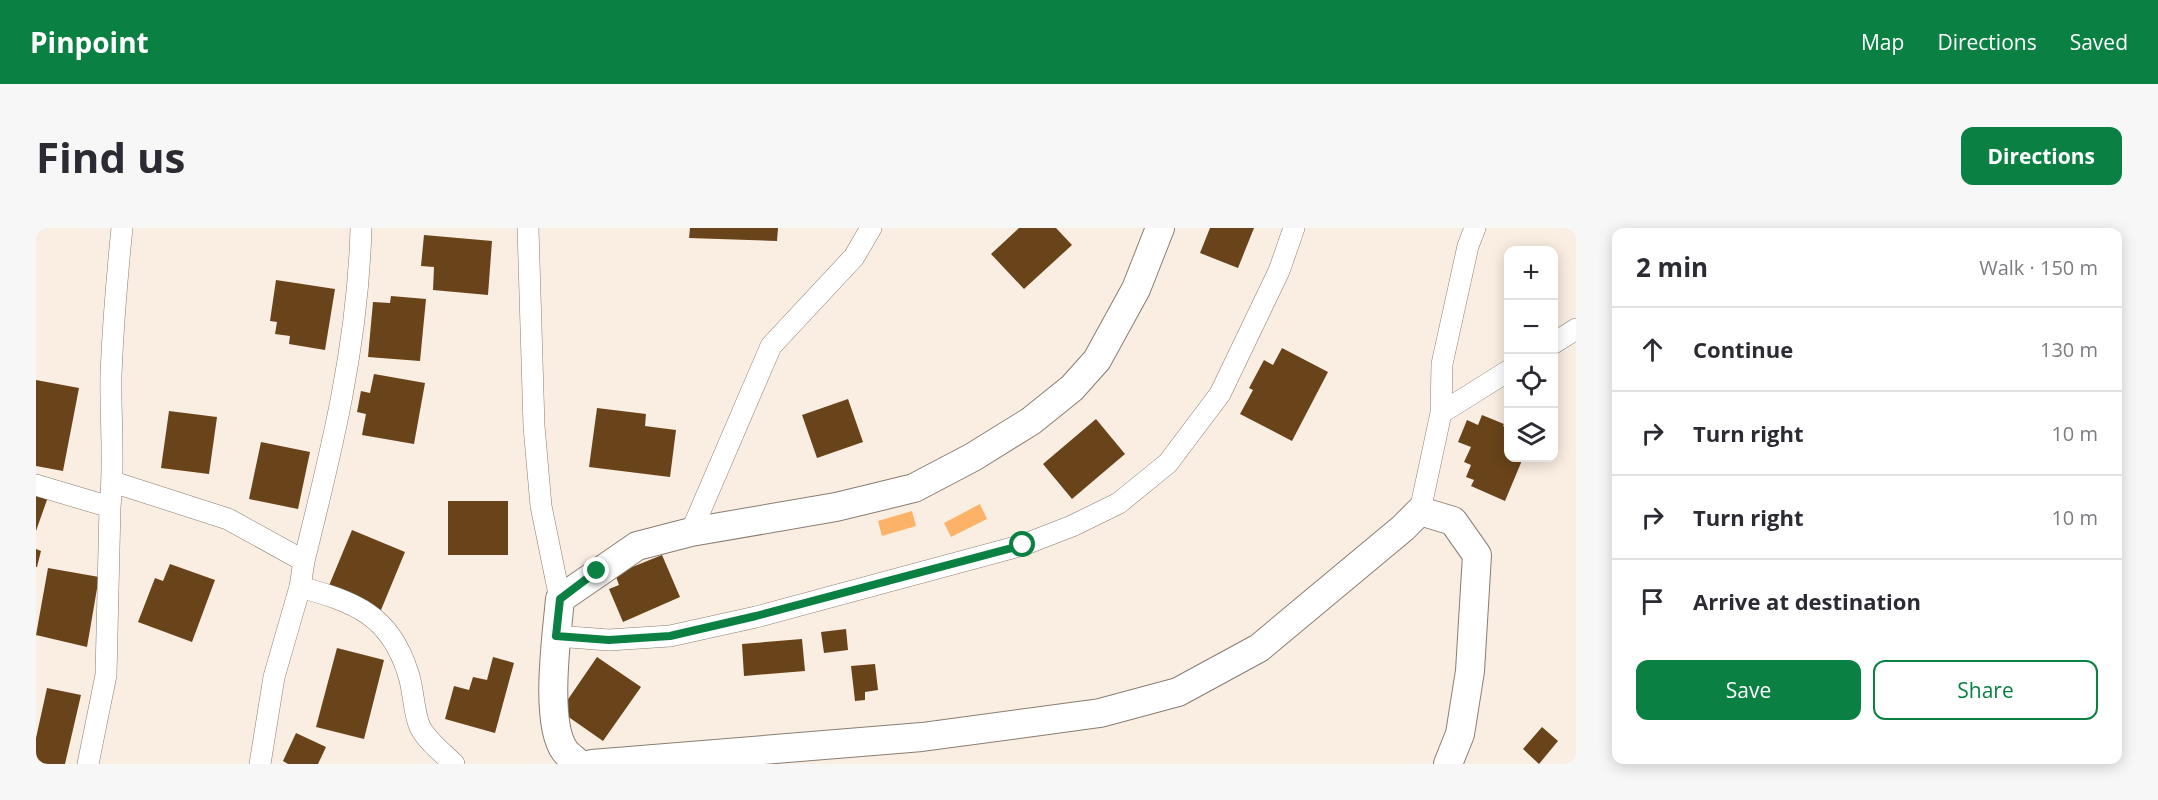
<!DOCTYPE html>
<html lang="en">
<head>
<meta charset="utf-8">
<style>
  body { margin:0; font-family:"Open Sans",sans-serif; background:#f7f7f7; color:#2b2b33 }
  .controls { position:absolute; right:18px; top:18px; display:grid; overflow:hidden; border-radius:12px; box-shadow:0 3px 15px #0003 }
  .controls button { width:54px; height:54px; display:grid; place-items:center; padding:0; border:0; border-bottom:2px solid #e1e1e2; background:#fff; color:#2b2b33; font:30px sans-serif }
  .stop { position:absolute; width:18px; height:18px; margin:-14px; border:4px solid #0b8043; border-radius:50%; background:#fff }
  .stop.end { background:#0b8043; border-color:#fff; box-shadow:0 2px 6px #0008 }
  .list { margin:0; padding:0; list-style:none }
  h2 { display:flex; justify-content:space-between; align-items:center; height:78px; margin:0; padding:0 24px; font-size:26px }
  h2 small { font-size:20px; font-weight:400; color:#7c7c81 }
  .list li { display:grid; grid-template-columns:39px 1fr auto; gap:18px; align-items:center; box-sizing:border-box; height:84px; padding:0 24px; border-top:2px solid #e1e1e2 }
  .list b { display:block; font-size:22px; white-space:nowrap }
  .list em { font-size:20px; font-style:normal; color:#7c7c81 }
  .actions { display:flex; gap:12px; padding:18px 24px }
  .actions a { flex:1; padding:14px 0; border:2px solid #0b8043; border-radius:12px; text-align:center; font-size:21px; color:#0b8043 }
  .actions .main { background:#0b8043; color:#fff }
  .icon { flex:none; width:33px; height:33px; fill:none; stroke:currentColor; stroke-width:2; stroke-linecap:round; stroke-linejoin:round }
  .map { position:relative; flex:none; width:1540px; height:536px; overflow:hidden; border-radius:12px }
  header { display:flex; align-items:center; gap:36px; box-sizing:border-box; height:84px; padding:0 30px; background:#0b8043; color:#fff }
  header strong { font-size:28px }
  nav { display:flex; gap:33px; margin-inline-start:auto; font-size:21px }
  .intro { display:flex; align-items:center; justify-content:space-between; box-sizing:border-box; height:144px; padding:0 36px }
  h1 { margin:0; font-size:42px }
  .button { padding:15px 27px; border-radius:12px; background:#0b8043; color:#fff; font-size:21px; font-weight:700 }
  main { display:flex; gap:36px; padding:0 36px }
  aside { flex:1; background:#fff; border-radius:12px; box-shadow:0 3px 15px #0003 }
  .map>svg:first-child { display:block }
  .water { fill:#fdb367 }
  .building { fill:#69431a }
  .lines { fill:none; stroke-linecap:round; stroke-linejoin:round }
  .street-casing { stroke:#897d72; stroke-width:22 }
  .secondary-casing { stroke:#897d72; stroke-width:30 }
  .street { stroke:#fff; stroke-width:21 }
  .secondary { stroke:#fff; stroke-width:28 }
  .route { stroke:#0b8043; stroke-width:8 }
</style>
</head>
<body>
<header>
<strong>Pinpoint</strong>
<nav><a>Map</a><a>Directions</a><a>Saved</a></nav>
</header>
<div class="intro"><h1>Find us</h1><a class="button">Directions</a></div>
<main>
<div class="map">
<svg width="1540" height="536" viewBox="0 0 1540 536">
  <rect width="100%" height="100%" fill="#faede1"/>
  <path class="water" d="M944,276L951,291L915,309L908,295Z
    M876,283L880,298L846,308L842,293Z"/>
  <path class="building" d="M654,0H742L741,13L653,10Z
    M983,0H1020L1036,17L988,61L955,26Z
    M1174,0H1218L1202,40L1164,25Z
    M388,7L456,13L452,67L397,62L398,39L385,38Z
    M240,52L299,61L289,122L253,116L254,108L239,106L241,94L234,93Z
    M355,68L390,71L384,133L332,129L337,74L354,75Z
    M1246,120L1292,144L1256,213L1204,186L1217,162L1213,160L1228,132L1237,137Z
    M338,146L389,155L378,216L326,207L330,186L321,184L325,163L334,165Z
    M0,152L43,160L27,243L0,238Z
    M812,171L827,214L781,230L766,187Z
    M561,180L610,186L609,198L640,202L634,249L553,239Z
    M133,183L181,189L173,246L125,240Z
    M1446,187L1468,196L1467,198L1472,200V230H1487L1469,273L1435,258L1438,252L1430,249L1435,237L1428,234L1435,219L1422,214L1431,192L1442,197Z
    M1060,191L1089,226L1036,271L1007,236Z
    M225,214L274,224L262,281L213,271Z
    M0,265L12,269L0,303Z
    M412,273H472V327H412Z
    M316,302L369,324L345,382L292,360Z
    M0,321L5,323L1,339H0Z
    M626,327L644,369L587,394L573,361L583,357L579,346Z
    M134,336L179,352L156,414L102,394L119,350L127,353Z
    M12,340L63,349L51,419L0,407Z
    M810,401L812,422L788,425L785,404Z
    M766,411L769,443L708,448L706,416Z
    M301,420L348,432L328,511L280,499Z
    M457,429L478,435L459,505L409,491L418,458L433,462L437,449L451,452Z
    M561,429L605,459L567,513L524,483Z
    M839,436L842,462L829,464V472L819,473L815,438Z
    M11,460L45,467L29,536H0V510Z
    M1506,499L1522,513L1503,536L1487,521Z
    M260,505L290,519L282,536H252L247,533Z"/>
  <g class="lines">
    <defs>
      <path id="street" d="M492,0L498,198L505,278L524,371
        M1518,115L1540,101
        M1405,185L1472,143
        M77,254L192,291L268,333L264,359C319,374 354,387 372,445C378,462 377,483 384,499C391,513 407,525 418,536
        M0,257L74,279
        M1384,283L1405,185L1406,136L1432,18L1439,0
        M655,304L735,118L818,29L835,0
        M268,333C296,221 322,116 325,0
        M520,408L573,412L634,408L720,389L987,317L1036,298L1083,275L1132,235L1184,166L1243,43L1258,0
        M52,536L70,447L74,279C79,234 74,190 75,146C77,97 81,49 86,0
        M224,536L238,449L264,359"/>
      <path id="secondary" d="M543,536C539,532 533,528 529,523C508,495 521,405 524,371L601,318L655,304L800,279L878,260L937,229L995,193L1036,160L1061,132L1100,61L1124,0
        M556,536L886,509L1064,485L1142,464L1223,420L1367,300L1384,283L1417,293L1441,327L1434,443L1424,506L1412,536"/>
    </defs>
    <use href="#street" class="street-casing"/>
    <use href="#secondary" class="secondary-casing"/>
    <use href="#street" class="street"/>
    <use href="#secondary" class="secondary"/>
  </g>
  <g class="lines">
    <path class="route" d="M561,343L524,371L520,408L573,412L634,408L720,388L987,317"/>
  </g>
</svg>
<div class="controls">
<button>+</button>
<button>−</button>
<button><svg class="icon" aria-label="locate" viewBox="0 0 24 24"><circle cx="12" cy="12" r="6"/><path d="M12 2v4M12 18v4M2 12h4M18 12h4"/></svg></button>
<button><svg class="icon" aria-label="layers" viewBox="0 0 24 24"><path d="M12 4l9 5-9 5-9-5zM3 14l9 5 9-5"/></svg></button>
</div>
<div class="stop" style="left:987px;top:317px"></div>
<div class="stop end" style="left:561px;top:343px"></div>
</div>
<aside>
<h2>2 min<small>Walk · 150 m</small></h2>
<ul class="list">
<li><svg class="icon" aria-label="ahead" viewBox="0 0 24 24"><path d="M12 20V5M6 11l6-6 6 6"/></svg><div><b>Continue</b></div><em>130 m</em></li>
<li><svg class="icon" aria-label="right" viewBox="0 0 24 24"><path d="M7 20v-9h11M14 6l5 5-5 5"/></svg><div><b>Turn right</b></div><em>10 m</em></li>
<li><svg class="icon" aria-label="right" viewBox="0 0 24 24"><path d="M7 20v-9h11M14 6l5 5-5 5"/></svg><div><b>Turn right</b></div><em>10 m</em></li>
<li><svg class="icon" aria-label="arrive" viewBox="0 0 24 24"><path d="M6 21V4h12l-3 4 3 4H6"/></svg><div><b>Arrive at destination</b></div></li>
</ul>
<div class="actions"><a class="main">Save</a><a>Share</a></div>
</aside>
</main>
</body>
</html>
